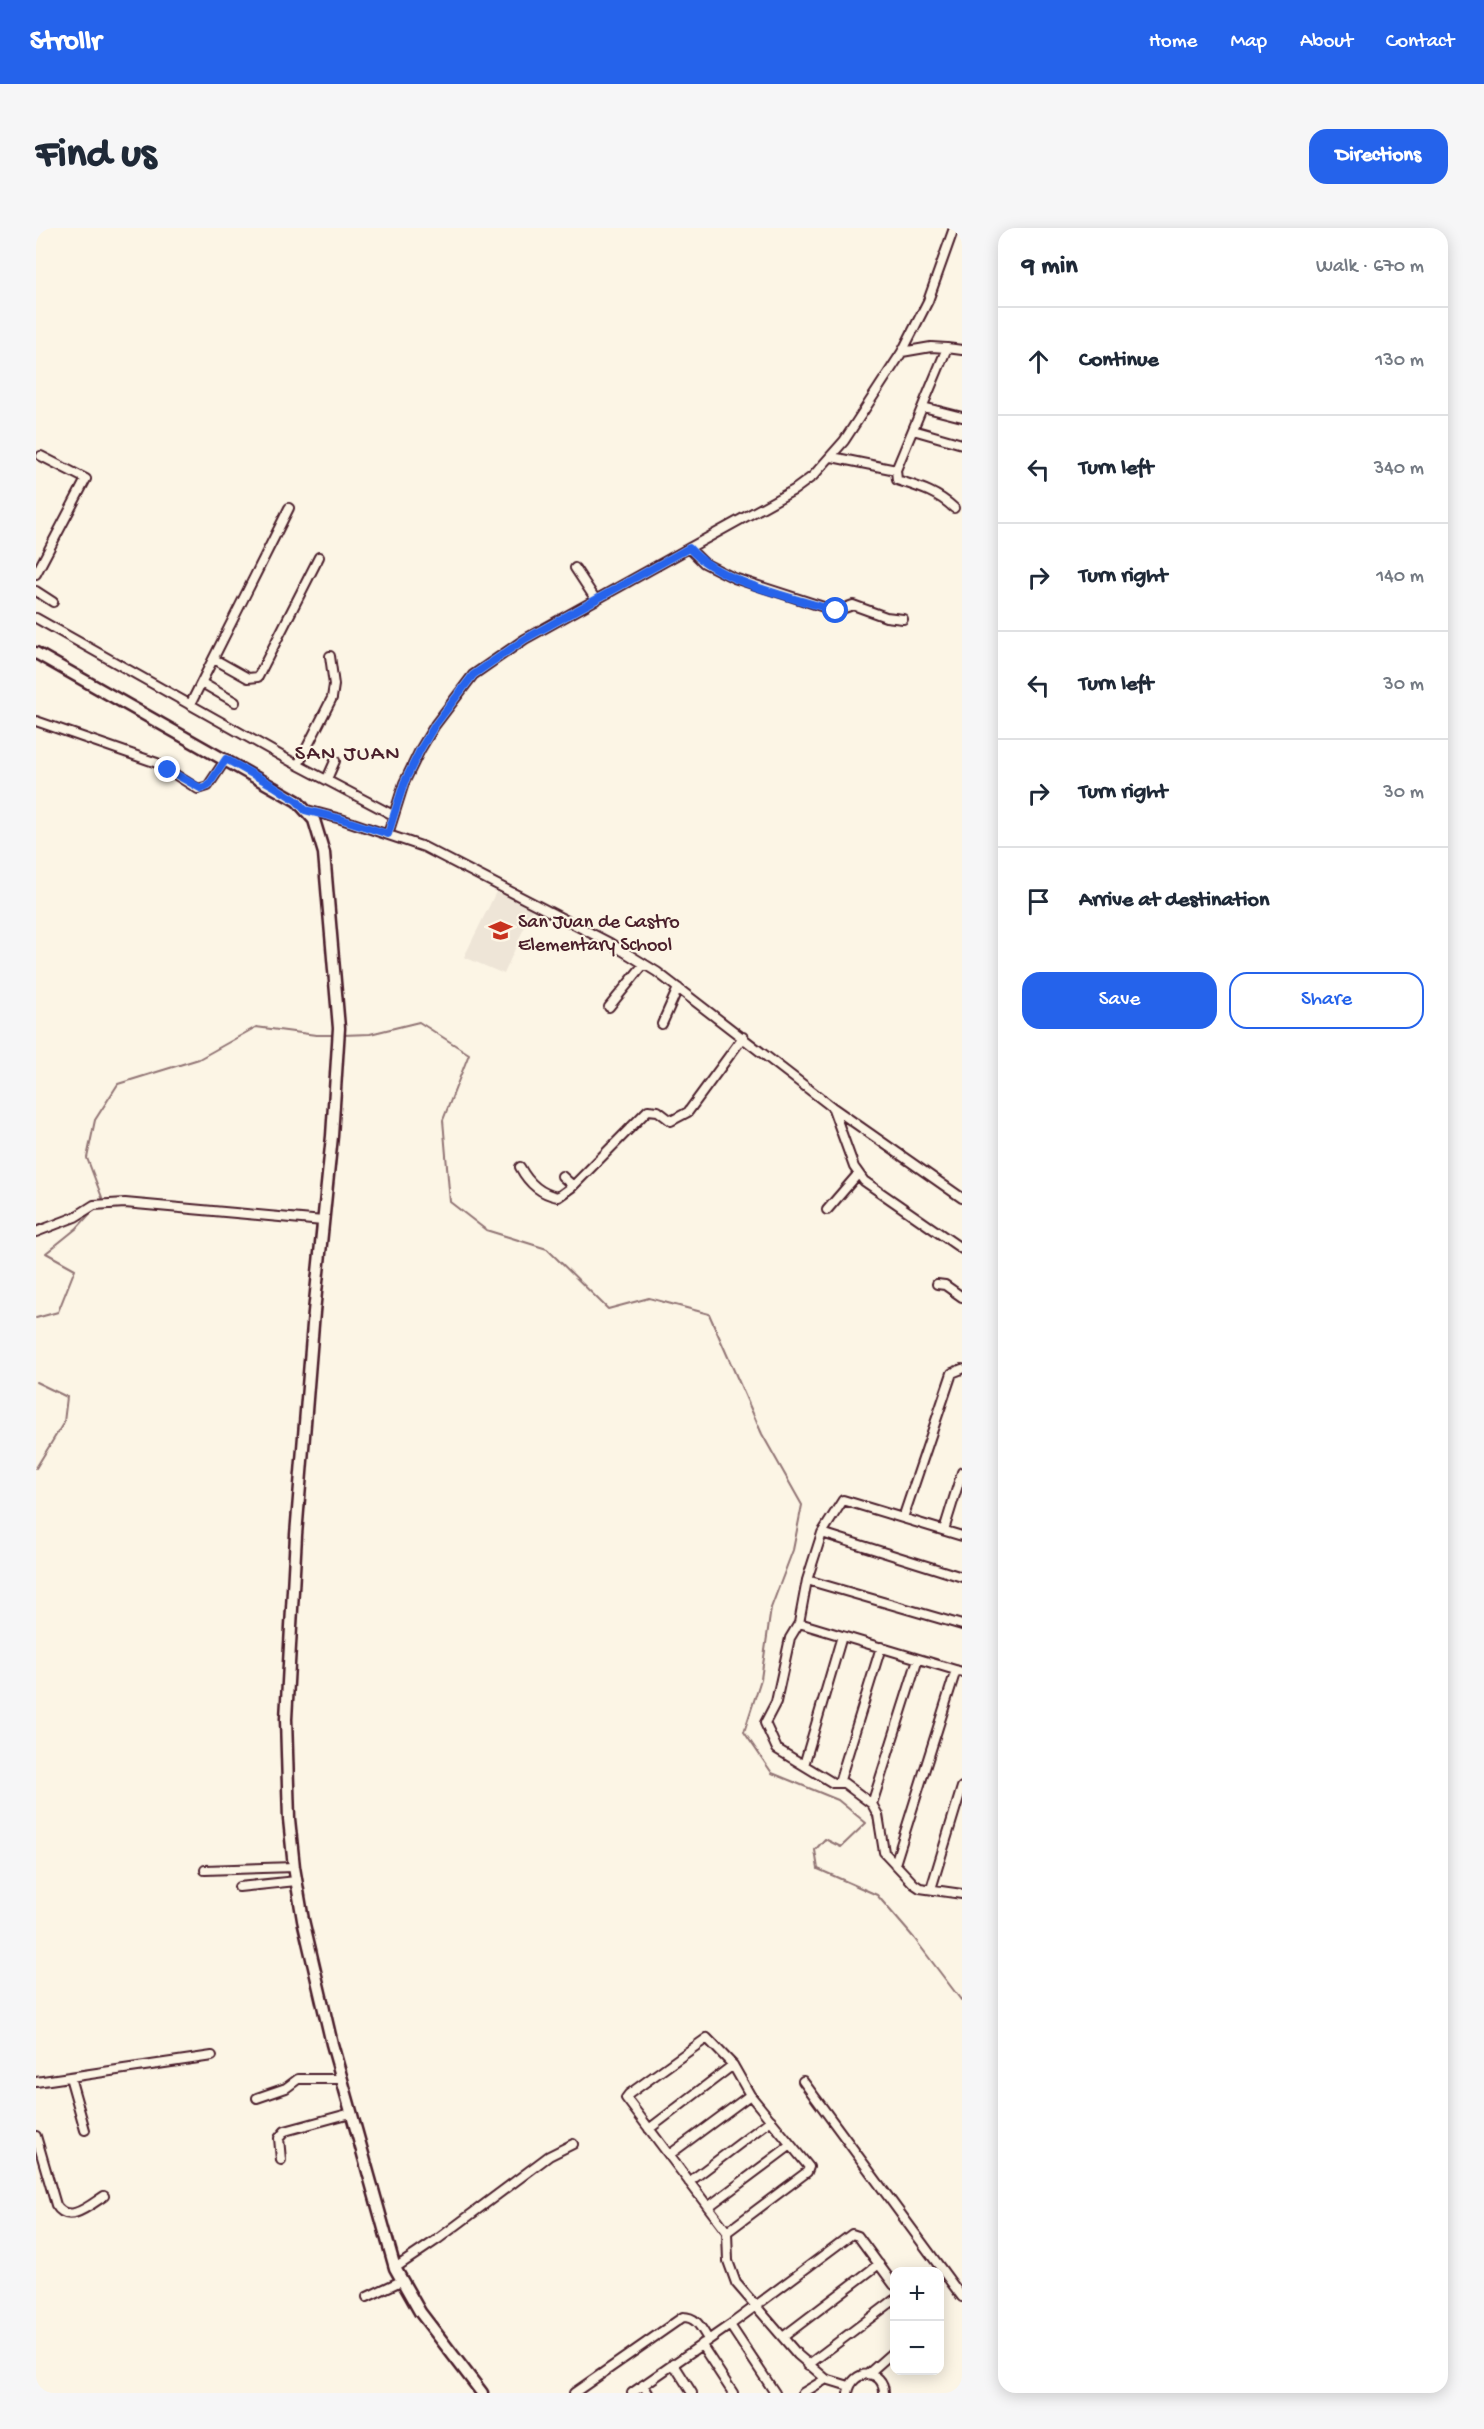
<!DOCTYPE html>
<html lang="en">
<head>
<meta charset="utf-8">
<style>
  body { margin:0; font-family:"Gochi Hand",sans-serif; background:#f6f6f7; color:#1f2937 }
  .controls { position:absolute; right:18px; bottom:18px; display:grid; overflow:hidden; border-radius:12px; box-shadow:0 3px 15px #0003 }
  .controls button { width:54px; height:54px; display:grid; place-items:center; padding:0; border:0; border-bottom:2px solid #e0e1e3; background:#fff; color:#1f2937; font:30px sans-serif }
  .stop { position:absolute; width:18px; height:18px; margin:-14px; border:4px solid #2563eb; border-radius:50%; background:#fff }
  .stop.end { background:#2563eb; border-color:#fff; box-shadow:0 2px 6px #0008 }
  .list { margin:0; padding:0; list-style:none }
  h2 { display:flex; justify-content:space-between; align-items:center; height:78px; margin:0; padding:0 24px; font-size:26px }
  h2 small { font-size:20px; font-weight:400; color:#747a83 }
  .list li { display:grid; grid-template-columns:39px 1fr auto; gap:18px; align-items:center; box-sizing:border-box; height:108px; padding:0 24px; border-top:2px solid #e0e1e3 }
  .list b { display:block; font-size:22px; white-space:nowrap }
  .list em { font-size:20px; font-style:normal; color:#747a83 }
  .actions { display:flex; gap:12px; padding:18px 24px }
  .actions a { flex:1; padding:14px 0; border:2px solid #2563eb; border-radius:18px; text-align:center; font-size:21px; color:#2563eb }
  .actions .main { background:#2563eb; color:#fff }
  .icon { flex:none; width:33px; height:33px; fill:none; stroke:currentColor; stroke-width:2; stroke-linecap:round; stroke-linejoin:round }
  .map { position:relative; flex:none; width:926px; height:2165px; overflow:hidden; border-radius:18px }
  header { display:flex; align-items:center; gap:36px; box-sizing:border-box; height:84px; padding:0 30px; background:#2563eb; color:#fff }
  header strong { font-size:28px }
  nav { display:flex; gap:33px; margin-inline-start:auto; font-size:21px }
  .intro { display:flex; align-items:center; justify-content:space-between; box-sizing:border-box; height:144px; padding:0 36px }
  h1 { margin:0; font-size:42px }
  .button { padding:15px 27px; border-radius:18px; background:#2563eb; color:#fff; font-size:21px; font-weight:700 }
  main { display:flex; gap:36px; padding:0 36px }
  aside { flex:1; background:#fff; border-radius:18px; box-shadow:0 3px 15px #0003 }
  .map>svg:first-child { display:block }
  .built { fill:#eee5d7 }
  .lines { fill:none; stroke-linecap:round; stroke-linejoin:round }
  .stream { stroke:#917474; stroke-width:2 }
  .street-casing { stroke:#4a1f2b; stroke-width:12 }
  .secondary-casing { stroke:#4a1f2b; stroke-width:15 }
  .street { stroke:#fcf5e5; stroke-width:8 }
  .secondary { stroke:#fcf5e5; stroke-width:10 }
  .route { stroke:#2563eb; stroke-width:8 }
  .labels { text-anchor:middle; stroke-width:4.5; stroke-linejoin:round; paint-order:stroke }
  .poi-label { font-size:20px; fill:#4a1f2b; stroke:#fcf5e5; text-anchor:start }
  .quarter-label { font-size:22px; letter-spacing:1.5px; fill:#4a1f2b; stroke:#fcf5e5 }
</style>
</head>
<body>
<header>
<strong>Strollr</strong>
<nav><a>Home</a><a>Map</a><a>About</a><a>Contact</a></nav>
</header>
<div class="intro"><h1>Find us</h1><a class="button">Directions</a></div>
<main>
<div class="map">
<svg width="926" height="2165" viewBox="0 0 926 2165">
  <rect width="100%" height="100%" fill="#fcf5e5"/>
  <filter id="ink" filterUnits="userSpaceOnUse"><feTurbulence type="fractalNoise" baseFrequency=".0167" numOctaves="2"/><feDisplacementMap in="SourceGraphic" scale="12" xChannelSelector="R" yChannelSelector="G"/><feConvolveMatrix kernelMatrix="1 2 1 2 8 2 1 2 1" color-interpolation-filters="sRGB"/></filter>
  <g filter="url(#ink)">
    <path class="built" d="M460,664L498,677L468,746L428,729Z"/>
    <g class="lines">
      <path class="stream" d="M306,807L334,806L383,794L433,826L407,892L414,974L450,1002L511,1021L572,1081L613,1070L673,1086L726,1206L766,1277L757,1322L735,1380L725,1451L708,1504L736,1545L802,1572L830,1595L805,1619L789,1611L779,1622L782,1641L841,1667L878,1710L925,1772L926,1771
        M65,974L67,972L51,930L59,892L82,856L163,831L220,799L280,807H298
        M0,1090L22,1084L39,1041L10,1025L41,1000L59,980
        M0,1154L31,1169L28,1194L0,1240"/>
      <defs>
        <path id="street" d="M866,124L895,119L911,120
          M887,179L926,189
          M877,202L926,216
          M796,229L860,242
          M918,280C901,264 883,259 861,252L860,242L911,120L926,122
          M653,320L668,335L698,350L800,383L817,377L850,389L867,391
          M539,340L560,372
          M0,346L50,251L5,228
          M0,363L17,374
          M0,390L256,534L357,587
          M178,431L212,450L222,449L283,329
          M166,455L199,474
          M154,477L253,280
          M0,493L121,535L162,561L172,558L190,531
          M262,537L296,470L298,457L294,428
          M291,551L299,533
          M271,582L305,591L388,619L574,715L621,744L796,879L926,970
          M352,606L368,555L384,522L399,497L437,447L489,411L758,262L777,248L808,213L866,124L892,73L918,0
          M573,779L608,736
          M626,796L642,760
          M797,881L818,939L828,953L926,1021
          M484,939C492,954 504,966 522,969L536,959L612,882L622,883L635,893L652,884L707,809
          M526,948L537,958
          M791,982L822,946
          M0,1004L39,989L58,977L89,975L287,993
          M901,1056L909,1057L926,1069
          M867,1290L916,1145L926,1141
          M908,1302L926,1244
          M786,1305L926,1349
          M926,1308L807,1272L786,1305L771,1352L763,1395L754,1410L740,1474L729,1495L741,1521L797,1555H808L836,1576L842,1587L848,1624L878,1656L884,1660L926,1666
          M771,1352L926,1397
          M763,1395L926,1444
          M768,1537L806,1408
          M803,1555L845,1419
          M836,1576L882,1431
          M859,1636L920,1442
          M169,1642L258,1639
          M203,1659L260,1653
          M895,1661L926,1559
          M34,1849L49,1902
          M767,1853L926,2069
          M0,1854L176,1828
          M221,1870L250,1860L262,1851H305
          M613,1901L697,1837
          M0,1908L20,1977C32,1997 54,1977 68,1968
          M633,1927L714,1867
          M245,1932L243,1910L249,1903L315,1885
          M653,1954L735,1892
          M672,1979L755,1917
          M691,2004L771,1944L773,1939L714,1867L697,1837L671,1810L593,1866L590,1870L691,2004L692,2033L700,2055L762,2127L790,2151
          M359,2040L402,2011L513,1928L537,1916
          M331,2069L365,2053
          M694,2097L739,2165
          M747,2109L843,2036
          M665,2116L697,2165
          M637,2135L656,2165
          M772,2137L858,2072
          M832,2146L858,2123
          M607,2157L612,2165
          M538,2165L647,2089C661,2089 665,2100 672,2111
          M596,2165L694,2097L816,2006L822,2008L858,2057
          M767,2165L790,2151L813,2158
          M812,2165C816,2140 848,2140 848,2165"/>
        <path id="secondary" d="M0,425L261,573L278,592L288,625L303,800L296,908L278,1084L260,1307L250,1491L253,1591L258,1639L267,1692L296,1816L359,2040L384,2084L446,2165"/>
      </defs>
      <use href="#street" class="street-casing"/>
      <use href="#secondary" class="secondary-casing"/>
      <use href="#street" class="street"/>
      <use href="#secondary" class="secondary"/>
    </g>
  </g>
  <g class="lines" filter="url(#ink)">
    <path class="route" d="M132,542L166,561L172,558L190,531L238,558L261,573L269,582L305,591L352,606L368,555L384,522L399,497L437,447L489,411L653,320C684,355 755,369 800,383"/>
  </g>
  <defs>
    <symbol id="school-bare" viewBox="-9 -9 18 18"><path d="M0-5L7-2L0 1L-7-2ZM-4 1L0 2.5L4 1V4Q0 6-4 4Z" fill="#c8321e" stroke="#fcf5e5" stroke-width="2.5" paint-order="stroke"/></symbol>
  </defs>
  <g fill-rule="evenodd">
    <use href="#school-bare" x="448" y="686" width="33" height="33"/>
  </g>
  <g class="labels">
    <g class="poi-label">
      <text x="482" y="699">San Juan de Castro<tspan x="482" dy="23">Elementary School</tspan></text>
    </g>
    <g class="quarter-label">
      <text x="312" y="531">SAN JUAN</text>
    </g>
  </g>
</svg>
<div class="controls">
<button>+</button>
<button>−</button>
</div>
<div class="stop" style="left:800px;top:383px"></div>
<div class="stop end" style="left:132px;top:542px"></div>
</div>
<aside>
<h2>9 min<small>Walk · 670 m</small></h2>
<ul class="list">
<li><svg class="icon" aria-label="ahead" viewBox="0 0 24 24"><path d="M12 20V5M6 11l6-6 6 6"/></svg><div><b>Continue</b></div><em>130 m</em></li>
<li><svg class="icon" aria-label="left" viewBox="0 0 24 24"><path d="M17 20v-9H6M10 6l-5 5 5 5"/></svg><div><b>Turn left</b></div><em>340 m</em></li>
<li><svg class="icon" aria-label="right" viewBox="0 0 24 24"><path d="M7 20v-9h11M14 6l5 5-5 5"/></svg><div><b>Turn right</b></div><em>140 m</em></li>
<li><svg class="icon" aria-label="left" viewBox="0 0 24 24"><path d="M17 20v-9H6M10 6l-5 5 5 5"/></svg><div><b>Turn left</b></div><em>30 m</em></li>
<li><svg class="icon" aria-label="right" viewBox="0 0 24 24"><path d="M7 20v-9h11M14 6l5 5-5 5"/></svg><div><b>Turn right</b></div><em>30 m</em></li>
<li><svg class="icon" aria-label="arrive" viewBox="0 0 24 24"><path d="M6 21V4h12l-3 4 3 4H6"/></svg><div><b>Arrive at destination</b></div></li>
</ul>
<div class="actions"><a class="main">Save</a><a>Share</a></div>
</aside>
</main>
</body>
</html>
